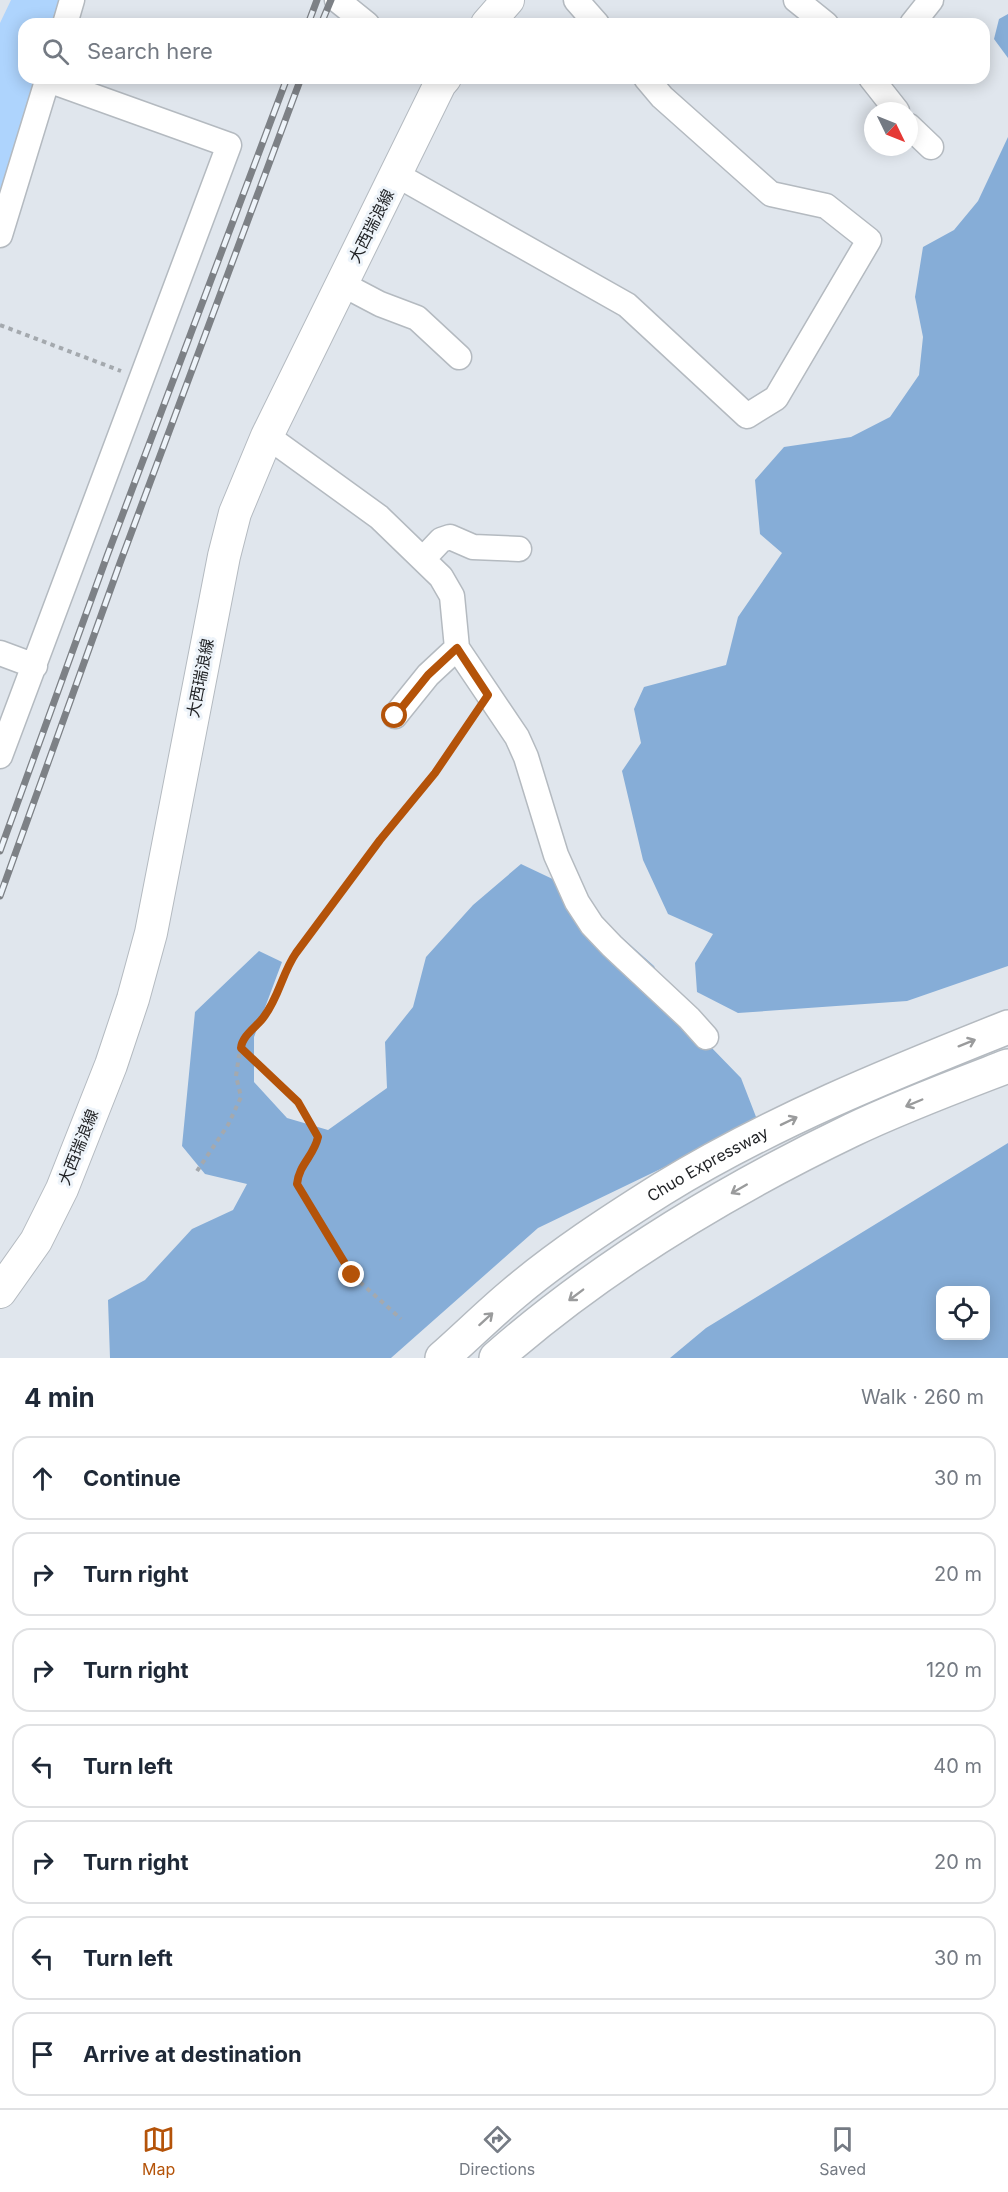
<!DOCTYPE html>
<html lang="en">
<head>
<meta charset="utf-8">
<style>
  body { margin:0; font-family:Inter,"Noto Sans JP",sans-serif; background:#f6f6f7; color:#1f2937 }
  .controls { position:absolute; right:18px; bottom:18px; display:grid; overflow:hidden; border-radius:12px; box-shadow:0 3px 15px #0003 }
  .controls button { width:54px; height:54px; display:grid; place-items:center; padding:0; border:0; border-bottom:2px solid #e0e1e3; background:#fff; color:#1f2937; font:30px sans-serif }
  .compass { position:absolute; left:864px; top:102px; width:54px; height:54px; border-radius:50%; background:#fff; box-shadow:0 3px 15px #0003; rotate:133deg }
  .stop { position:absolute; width:18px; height:18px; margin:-14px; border:4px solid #b45309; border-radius:50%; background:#fff }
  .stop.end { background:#b45309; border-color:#fff; box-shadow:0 2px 6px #0008 }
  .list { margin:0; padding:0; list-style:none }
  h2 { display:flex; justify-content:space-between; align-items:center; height:78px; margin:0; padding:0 24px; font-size:26px }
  h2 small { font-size:20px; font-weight:400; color:#747a83 }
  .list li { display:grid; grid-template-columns:39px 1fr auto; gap:18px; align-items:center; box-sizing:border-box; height:84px; margin:0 12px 12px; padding:0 12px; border:2px solid #e0e1e3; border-radius:18px }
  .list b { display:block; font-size:22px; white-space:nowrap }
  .list em { font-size:20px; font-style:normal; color:#747a83 }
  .icon { flex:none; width:33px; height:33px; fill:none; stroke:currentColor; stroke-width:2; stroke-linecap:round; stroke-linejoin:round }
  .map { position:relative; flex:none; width:1008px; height:1358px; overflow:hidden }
  .search { position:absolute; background:#fff; box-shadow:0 3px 15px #0003; left:18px; right:18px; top:18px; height:66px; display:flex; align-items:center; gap:15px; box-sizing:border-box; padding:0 21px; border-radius:18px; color:#747a83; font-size:22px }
  .sheet { height:750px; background:#fff }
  nav { display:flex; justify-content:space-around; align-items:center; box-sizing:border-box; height:84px; border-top:2px solid #e0e1e3; background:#fff; font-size:16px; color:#747a83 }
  nav a { display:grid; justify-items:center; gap:3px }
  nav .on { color:#b45309 }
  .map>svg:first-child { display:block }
  .green { fill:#aed4fd }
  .forest { fill:#86add7; fill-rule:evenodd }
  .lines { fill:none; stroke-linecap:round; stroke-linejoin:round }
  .minor-casing { stroke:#b4bac0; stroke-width:27 }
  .major-casing { stroke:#b4bac0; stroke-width:34 }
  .highway-casing { stroke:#b4bac0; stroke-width:36 }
  .path { stroke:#a4a9ae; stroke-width:4; stroke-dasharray:4.5 4.5; stroke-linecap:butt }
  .minor { stroke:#fff; stroke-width:24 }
  .major { stroke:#fff; stroke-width:32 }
  .highway { stroke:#fff; stroke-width:33 }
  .rail-casing { stroke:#7d8186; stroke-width:7 }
  .rail { stroke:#eef4fa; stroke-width:4.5; stroke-dasharray:14; stroke-linecap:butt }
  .oneway { stroke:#9a9b9c }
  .route { stroke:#b45309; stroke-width:8 }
  .labels { text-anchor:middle; stroke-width:6; stroke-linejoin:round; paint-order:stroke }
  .street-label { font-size:16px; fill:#1f2124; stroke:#eef4fa }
</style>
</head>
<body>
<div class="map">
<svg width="1008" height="1358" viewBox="0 0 1008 1358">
  <rect width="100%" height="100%" fill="#e0e6ed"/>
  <path class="green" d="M11,0H63L56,24H24V78H38L0,197V23Z"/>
  <path class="forest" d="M1008,14V58L994,39L999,19Z
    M1008,137V966L907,1001L738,1013L697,992L695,963L713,934L668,914L643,860L622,771L641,743L634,709L644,687L726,665L738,617L782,553L760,534L755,480L784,447L851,437L890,417L919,375L923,337L915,297L923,247L954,230L978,201Z
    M521,864L561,883L654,966L676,1011L741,1078L758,1122L538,1228L391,1358H110L108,1300L145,1280L192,1229L233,1210L247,1184L205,1174L182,1146L195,1012L259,951L282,962L254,1037V1082L287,1118L328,1130L387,1088L385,1042L413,1007L426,957L473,905Z
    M1008,1143V1358H670L706,1328ZM986,1290V1336H940V1290Z"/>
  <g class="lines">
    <defs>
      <path id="minor" d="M337,0L367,24
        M576,0L597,24
        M796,0L826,24
        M65,24L72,0
        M912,24L931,0
        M871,78L897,111
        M909,126L931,147
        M397,175L627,305L747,416L776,398L869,240L826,206L771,194L662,97L646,78
        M0,235L48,78
        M342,284L380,304L417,318L459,357
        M267,436L379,517L441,577L452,596L457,648L517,737L526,757L556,855L577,902L592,925L612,946L689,1018L706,1037
        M424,558L441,540L450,537L473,547L519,549
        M0,653L35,666
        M395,716L428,675L457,648
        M0,756L229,145L48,80"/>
      <path id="major" d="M487,24L508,0
        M0,1292L36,1241L62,1189L111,1065L133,999L151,933L224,556L235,513L267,436L440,84L445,78"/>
      <g id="highway">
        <path id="s1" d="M442,1358C466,1337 489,1314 513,1294C559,1255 611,1221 662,1189C771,1122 890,1074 1008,1027"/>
        <path d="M496,1358C602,1265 725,1191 852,1130C902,1106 956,1086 1008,1066"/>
      </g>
    </defs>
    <use href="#minor" class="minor-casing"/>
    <use href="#major" class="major-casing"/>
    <use href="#highway" class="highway-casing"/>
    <path class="path" d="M0,325L121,371
      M241,1048L298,1102L318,1137C314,1156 299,1164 297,1184L352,1275L401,1319
      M197,1171L228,1125L241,1097L236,1076L241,1042L264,1017L275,999L288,965L380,840L435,773L476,713"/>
    <use href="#minor" class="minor"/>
    <use href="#major" class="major"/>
    <use href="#highway" class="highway"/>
    <defs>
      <path id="rail" d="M308,24L317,0
        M321,24L331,0
        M0,851L107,556L287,78
        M0,896L120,563L301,78"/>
    </defs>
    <use href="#rail" class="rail-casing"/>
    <use href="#rail" class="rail"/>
  </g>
  <defs><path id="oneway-shaft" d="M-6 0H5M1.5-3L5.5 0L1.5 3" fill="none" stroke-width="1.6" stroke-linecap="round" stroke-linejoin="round" transform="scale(1.5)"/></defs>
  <g class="oneway">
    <use href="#oneway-shaft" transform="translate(967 1043) rotate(-22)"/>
    <use href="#oneway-shaft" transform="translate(914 1103) rotate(157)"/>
    <use href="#oneway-shaft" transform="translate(789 1121) rotate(-26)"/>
    <use href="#oneway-shaft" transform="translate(739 1189) rotate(150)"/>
    <use href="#oneway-shaft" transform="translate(576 1295) rotate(143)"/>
    <use href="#oneway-shaft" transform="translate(486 1319) rotate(-42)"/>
  </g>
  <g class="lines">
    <path class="route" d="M352,1275L297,1184C299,1164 314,1156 318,1137L298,1102L241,1048C242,1036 256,1027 263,1018C279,998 282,973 296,953L380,840L435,773L488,695L457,648L428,675L395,716"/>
  </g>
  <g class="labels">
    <g class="street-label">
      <text transform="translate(371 226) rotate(-63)" y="6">大西瑞浪線</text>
      <text transform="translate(200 678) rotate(-79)" y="6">大西瑞浪線</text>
      <text transform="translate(78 1147) rotate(-68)" y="6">大西瑞浪線</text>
      <text dy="6" stroke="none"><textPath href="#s1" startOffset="330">Chuo Expressway</textPath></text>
    </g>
  </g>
</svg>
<div class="controls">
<button><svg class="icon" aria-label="locate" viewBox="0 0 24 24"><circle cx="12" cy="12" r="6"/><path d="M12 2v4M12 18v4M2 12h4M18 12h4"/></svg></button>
</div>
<svg class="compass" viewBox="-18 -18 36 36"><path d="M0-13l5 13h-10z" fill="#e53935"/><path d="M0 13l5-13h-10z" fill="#747a83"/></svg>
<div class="stop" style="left:395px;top:716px"></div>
<div class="stop end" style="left:352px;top:1275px"></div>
<div class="search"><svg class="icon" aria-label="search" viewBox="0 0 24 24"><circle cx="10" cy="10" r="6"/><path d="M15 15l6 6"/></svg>Search here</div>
</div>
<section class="sheet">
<h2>4 min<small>Walk · 260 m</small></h2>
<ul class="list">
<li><svg class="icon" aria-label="ahead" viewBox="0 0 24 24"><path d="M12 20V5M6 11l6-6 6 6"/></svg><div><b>Continue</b></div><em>30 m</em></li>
<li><svg class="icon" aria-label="right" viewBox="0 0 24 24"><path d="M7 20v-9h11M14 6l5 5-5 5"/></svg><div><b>Turn right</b></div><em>20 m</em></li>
<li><svg class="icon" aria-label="right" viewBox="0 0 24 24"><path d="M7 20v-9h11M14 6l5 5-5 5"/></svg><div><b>Turn right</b></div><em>120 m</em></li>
<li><svg class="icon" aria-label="left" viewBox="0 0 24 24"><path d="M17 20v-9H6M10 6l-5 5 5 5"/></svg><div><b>Turn left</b></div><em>40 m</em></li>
<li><svg class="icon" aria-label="right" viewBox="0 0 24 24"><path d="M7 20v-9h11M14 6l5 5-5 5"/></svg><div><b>Turn right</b></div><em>20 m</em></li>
<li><svg class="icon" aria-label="left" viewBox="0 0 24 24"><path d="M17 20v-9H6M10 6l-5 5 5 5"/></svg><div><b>Turn left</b></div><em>30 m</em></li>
<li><svg class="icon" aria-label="arrive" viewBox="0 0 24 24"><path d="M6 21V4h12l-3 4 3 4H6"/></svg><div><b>Arrive at destination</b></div></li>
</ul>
</section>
<nav>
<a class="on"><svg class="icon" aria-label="map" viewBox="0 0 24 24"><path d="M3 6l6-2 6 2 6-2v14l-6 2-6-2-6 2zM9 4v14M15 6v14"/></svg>Map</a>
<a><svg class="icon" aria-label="directions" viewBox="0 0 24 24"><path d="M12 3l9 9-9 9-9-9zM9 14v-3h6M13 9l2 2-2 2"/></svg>Directions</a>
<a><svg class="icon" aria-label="saved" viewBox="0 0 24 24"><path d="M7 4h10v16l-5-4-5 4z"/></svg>Saved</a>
</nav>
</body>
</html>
